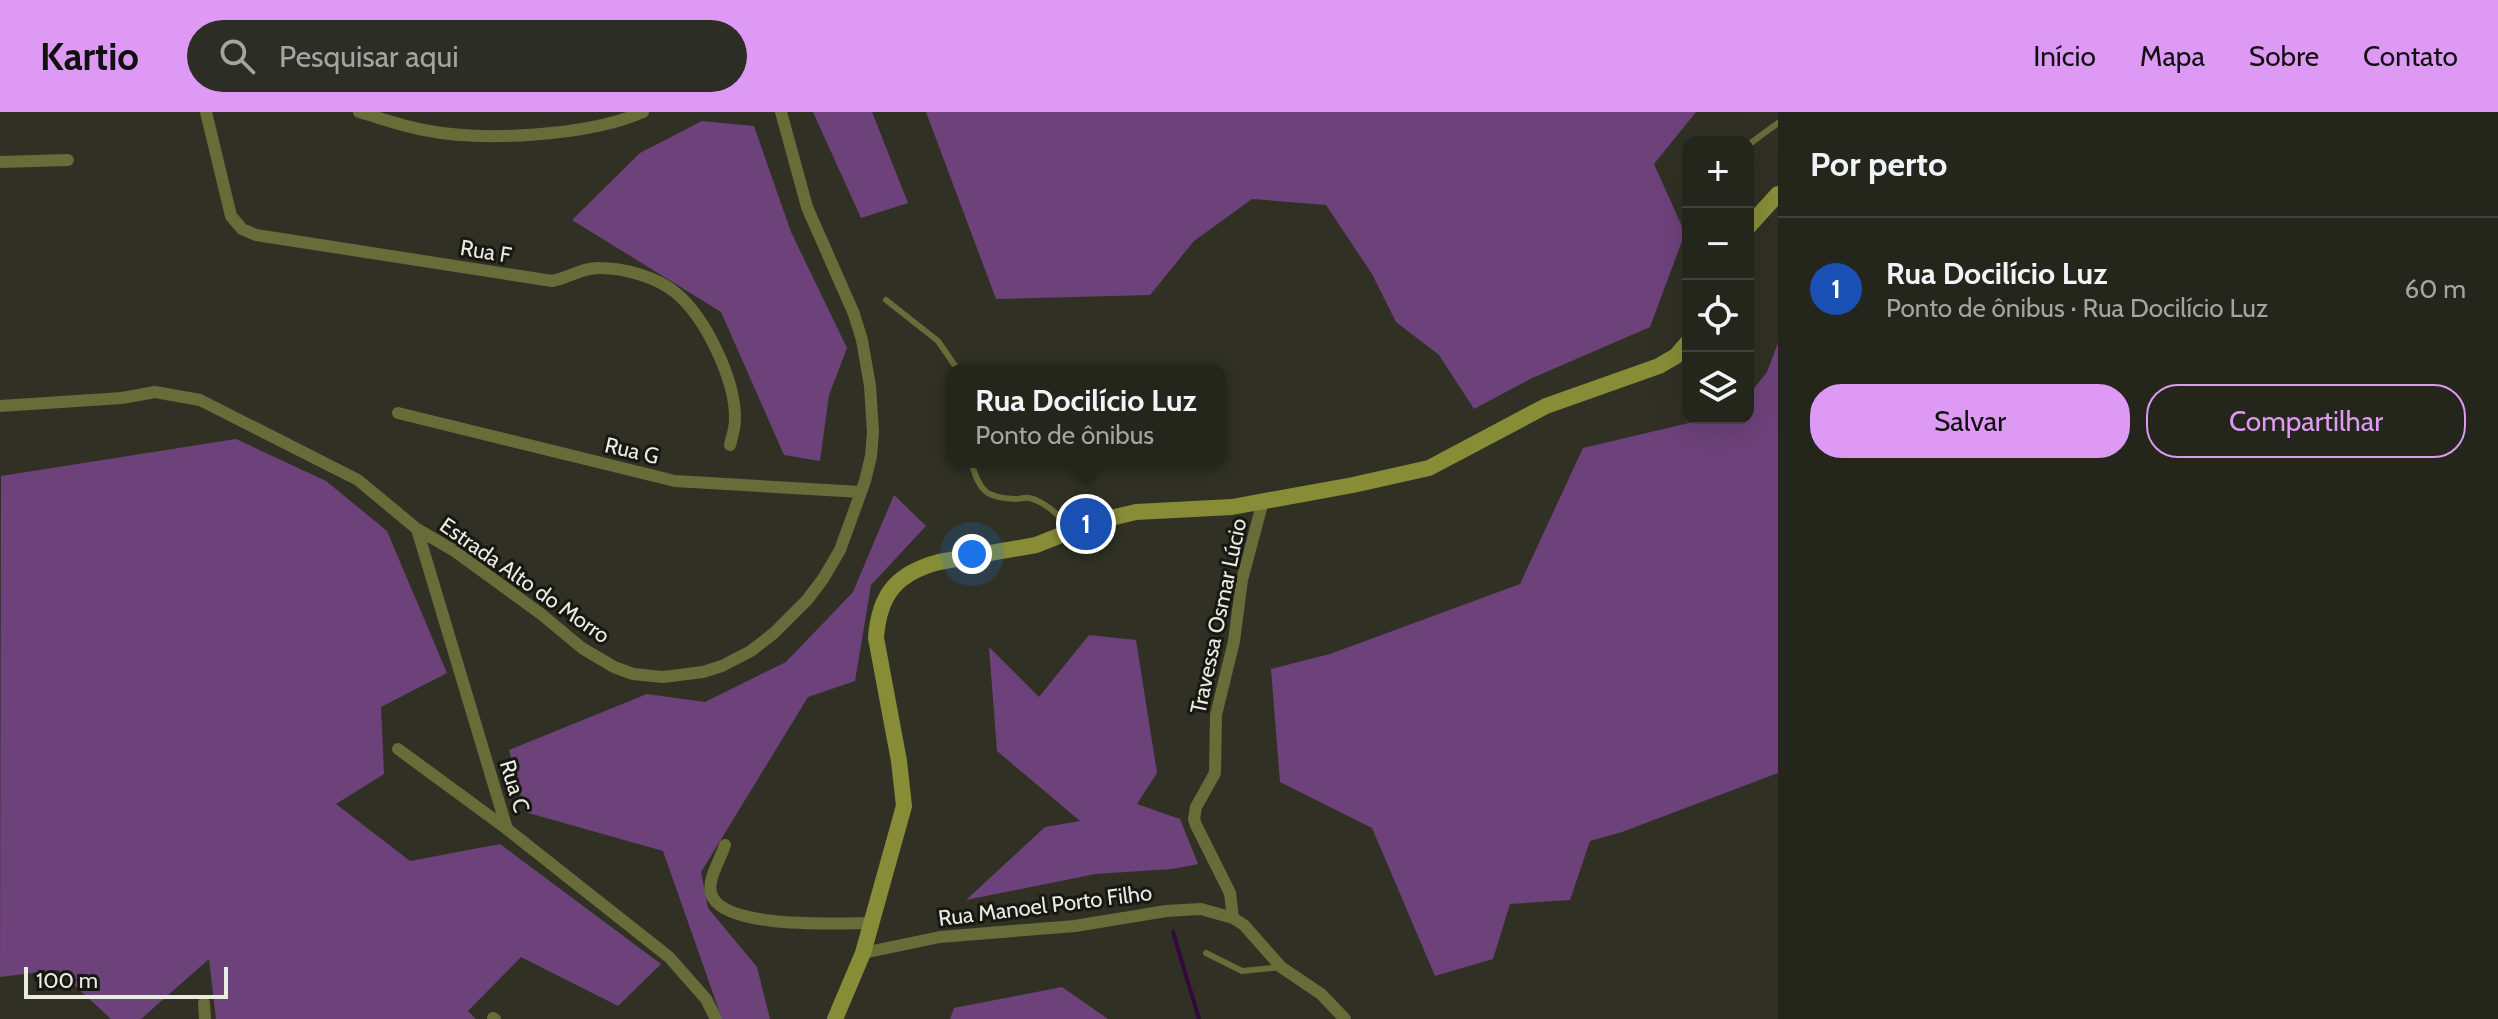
<!DOCTYPE html>
<html lang="pt">
<head>
<meta charset="utf-8">
<style>
  body { margin:0; font-family:Cabin,sans-serif; background:#2c2d24; color:#f1f3f6 }
  .controls { position:absolute; right:24px; top:24px; display:grid; overflow:hidden; border-radius:16px; box-shadow:0 8px 32px #0002 }
  .controls button { width:72px; height:72px; display:grid; place-items:center; padding:0; border:0; border-bottom:2px solid #41423a; background:#24251b; color:#f1f3f6; font:40px sans-serif }
  .scale { position:absolute; left:24px; bottom:20px; width:204px; box-sizing:border-box; padding-left:8px; border:4px solid #eaebe3; border-top:0; font-size:22px; line-height:28px; white-space:nowrap; color:#eaebe3; -webkit-text-stroke:6px #181813; paint-order:stroke }
  .you { position:absolute; left:972px; top:442px; width:28px; height:28px; margin:-20px; border:6px solid #fff; border-radius:50%; background:#1a73e8; box-shadow:0 0 0 12px #1a73e833 }
  .badge { display:grid; place-items:center; width:52px; height:52px; border-radius:50%; background:#dd99f4; color:#fff; font-size:26px; font-weight:700 }
  .pin { position:absolute; translate:-50% -50%; border:4px solid #fff; box-shadow:0 2px 8px #0006 }
  .popup { position:absolute; left:946px; top:252px; width:280px; height:104px; box-sizing:border-box; display:grid; place-content:center; border-radius:16px; background:#24251b; filter:drop-shadow(0 2px 6px #0005); font-size:26px; white-space:nowrap; color:#a3a5a3 }
  .popup b { font-size:30px; color:#f1f3f6 }
  .popup::after { content:''; position:absolute; left:50%; top:100%; margin-left:-16px; border:16px solid transparent; border-top-color:#24251b }
  .list { margin:0; padding:0; list-style:none }
  h2 { display:flex; justify-content:space-between; align-items:center; height:104px; margin:0; padding:0 32px; font-size:34px }
  h2 small { font-size:26px; font-weight:400; color:#a3a5a3 }
  .list li { display:grid; grid-template-columns:52px 1fr auto; gap:24px; align-items:center; box-sizing:border-box; height:144px; padding:0 32px; border-top:2px solid #41423a }
  .list b { display:block; font-size:30px; white-space:nowrap }
  .list p { margin:0; font-size:26px; white-space:nowrap; color:#a3a5a3 }
  .list em { font-size:26px; font-style:normal; color:#a3a5a3 }
  .actions { display:flex; gap:16px; padding:24px 32px }
  .actions a { flex:1; padding:18px 0; border:2px solid #dd99f4; border-radius:32px; text-align:center; font-size:28px; color:#dd99f4 }
  .actions .main { background:#dd99f4; color:#111 }
  .icon { flex:none; width:44px; height:44px; fill:none; stroke:currentColor; stroke-width:2; stroke-linecap:round; stroke-linejoin:round }
  .map { position:relative; flex:none; width:1778px; height:907px; overflow:hidden }
  header { display:flex; align-items:center; gap:48px; box-sizing:border-box; height:112px; padding:0 40px; background:#dd99f4; color:#111 }
  header strong { font-size:38px }
  nav { display:flex; gap:44px; margin-inline-start:auto; font-size:28px }
  .search { width:560px; height:72px; background:#2c2d24; display:flex; align-items:center; gap:20px; box-sizing:border-box; padding:0 28px; border-radius:44px; color:#a3a5a3; font-size:30px }
  main { display:flex }
  aside { flex:1; background:#24251b }
  .map>svg:first-child { display:block }
  .forest { fill:#6d427b }
  .lines { fill:none; stroke-linecap:round; stroke-linejoin:round }
  .stream { stroke:#32083e; stroke-width:4 }
  .lane { stroke:#686c39; stroke-width:6 }
  .street { stroke:#686c39; stroke-width:12 }
  .secondary { stroke:#878d37; stroke-width:16 }
  .labels { text-anchor:middle; stroke-width:6; stroke-linejoin:round; paint-order:stroke }
  .street-label { font-size:22px; fill:#eaebe3; stroke:#181813 }
</style>
</head>
<body>
<header>
<strong>Kartio</strong>
<div class="search"><svg class="icon" aria-label="search" viewBox="0 0 24 24"><circle cx="10" cy="10" r="6"/><path d="M15 15l6 6"/></svg>Pesquisar aqui</div>
<nav><a>Início</a><a>Mapa</a><a>Sobre</a><a>Contato</a></nav>
</header>
<main>
<div class="map">
<svg width="1778" height="907" viewBox="0 0 1778 907">
  <rect width="100%" height="100%" fill="#303124"/>
  <path class="forest" d="M813,0H872L908,91L861,106Z
    M926,0H1696L1654,52L1685,121L1650,215L1530,267L1474,297L1439,243L1396,210L1372,162L1326,93L1252,87L1194,129L1150,183L996,187Z
    M702,9L754,14L791,120L847,236L829,283L820,349L784,343L721,200L572,108L640,41Z
    M1778,231V661L1622,720L1590,729L1570,788L1510,792L1493,847L1435,864L1372,716L1280,670L1271,557L1330,542L1520,472L1583,336L1710,306H1748V284L1767,260Z
    M236,327L326,369L387,419L447,561L381,595L384,662L336,692L410,749L500,732L661,852L618,894L521,845L468,899L476,907H216L209,847L141,907H111L58,858L0,865L1,364Z
    M894,383L926,414L871,473L855,569L808,585L701,760L708,796L757,855L770,907H722L663,739L525,700L509,638L647,582L705,590L786,550L853,480Z
    M1089,523L1136,528L1157,661L1137,692L1180,707L1198,752L1172,757L1095,762L966,788L1045,715L1080,709L997,639L989,535L1039,585Z
    M1062,875L1108,907H950L954,896Z"/>
  <g class="lines">
    <path class="stream" d="M1173,820L1199,907"/>
    <path class="lane" d="M1748,33L1778,11
      M886,188L938,229L958,258
      M971,350C980,378 984,386 1016,387C1020,387 1024,385 1029,386C1045,389 1060,405 1072,416
      M1206,841L1242,859L1281,855"/>
    <path class="street" d="M206,0L231,104L242,117L256,123L552,169C568,166 584,155 600,156C624,156 657,165 676,181C706,206 736,269 735,308C735,316 732,325 730,333
      M359,0C380,6 402,14 424,18C483,30 588,24 643,0
      M0,50L68,48
      M0,294L122,286L155,280L200,288L358,368L417,417L453,438L541,502L582,536L614,555L633,562L663,565L703,560L722,554L751,539L774,521L807,488L823,467L840,438L865,369L871,344L873,320L870,274L862,228L854,202L807,95L781,0
      M398,301L675,369L861,380
      M417,417L507,717L669,845L706,887L716,907
      M398,637L507,717
      M725,733C721,746 707,768 711,781C720,818 840,811 872,811
      M1233,806L1230,781L1196,713L1194,707L1196,695L1215,661L1216,603L1234,529L1242,468L1263,389
      M863,841L940,825L1075,814L1166,799L1201,797L1233,806L1244,813L1281,855L1321,882L1345,907
      M204,891L205,907
      M493,906L495,907"/>
    <path class="secondary" d="M1748,115L1778,82
      M835,907L863,841L904,694L899,649L876,526C879,482 897,461 939,450L1036,433L1094,410L1136,400L1232,395L1353,373L1429,356L1546,294L1659,254L1676,244L1688,230"/>
  </g>
  <g class="labels">
    <g class="street-label">
      <text transform="translate(486 139) rotate(9)" y="8">Rua F</text>
      <text transform="translate(632 338) rotate(13)" y="8">Rua G</text>
      <text transform="translate(525 468) rotate(35)" y="8">Estrada Alto do Morro</text>
      <text transform="translate(1218 504) rotate(-78)" y="8">Travessa Osmar Lúcio</text>
      <text transform="translate(515 674) rotate(73)" y="8">Rua C</text>
      <text transform="translate(1045 793) rotate(-7)" y="8">Rua Manoel Porto Filho</text>
    </g>
  </g>
</svg>
<div class="controls">
<button>+</button>
<button>−</button>
<button><svg class="icon" aria-label="locate" viewBox="0 0 24 24"><circle cx="12" cy="12" r="6"/><path d="M12 2v4M12 18v4M2 12h4M18 12h4"/></svg></button>
<button><svg class="icon" aria-label="layers" viewBox="0 0 24 24"><path d="M12 4l9 5-9 5-9-5zM3 14l9 5 9-5"/></svg></button>
</div>
<div class="scale">100 m</div>
<div class="you"></div>
<div class="pin badge" style="left:1086px;top:412px;background:#1a4fb4">1</div>
<div class="popup"><b>Rua Docilício Luz</b>Ponto de ônibus</div>
</div>
<aside>
<h2>Por perto<small></small></h2>
<ul class="list">
<li><span class="badge" style="background:#1a4fb4">1</span><div><b>Rua Docilício Luz</b><p>Ponto de ônibus · Rua Docilício Luz</p></div><em>60 m</em></li>
</ul>
<div class="actions"><a class="main">Salvar</a><a>Compartilhar</a></div>
</aside>
</main>
</body>
</html>
